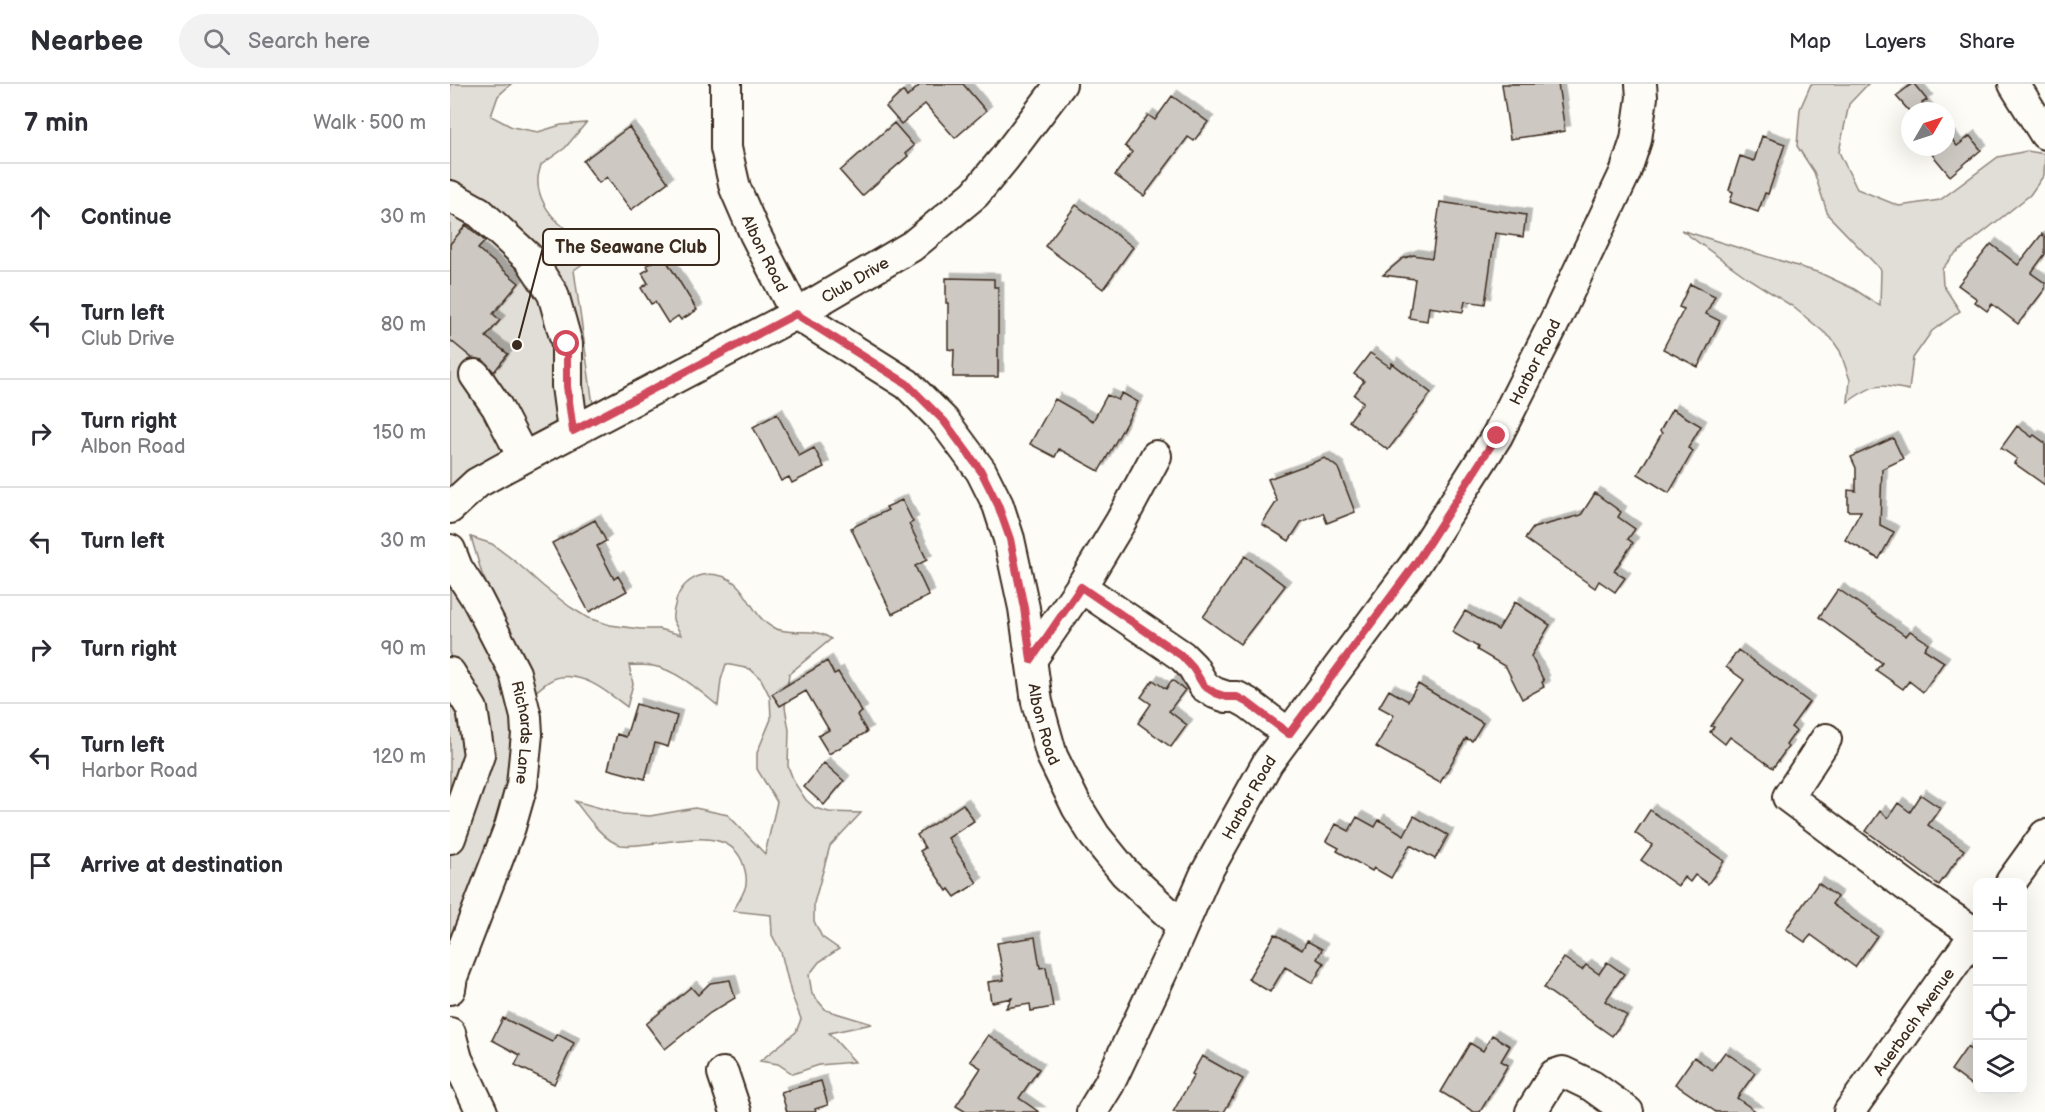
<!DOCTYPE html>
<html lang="en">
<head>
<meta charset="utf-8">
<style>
  body { margin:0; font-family:"Balsamiq Sans",sans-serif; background:#f2f2f3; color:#2b2b33 }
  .controls { position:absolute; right:18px; bottom:18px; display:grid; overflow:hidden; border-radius:12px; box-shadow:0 6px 24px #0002 }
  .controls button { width:54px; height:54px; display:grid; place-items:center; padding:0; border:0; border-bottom:2px solid #e1e1e2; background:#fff; color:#2b2b33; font:30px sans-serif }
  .compass { position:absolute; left:1451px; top:18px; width:54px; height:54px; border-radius:50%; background:#fff; box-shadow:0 6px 24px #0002; rotate:51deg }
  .stop { position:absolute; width:18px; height:18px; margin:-14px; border:4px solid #d1495b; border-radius:50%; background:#fff }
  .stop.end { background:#d1495b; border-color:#fff; box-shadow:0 2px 6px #0008 }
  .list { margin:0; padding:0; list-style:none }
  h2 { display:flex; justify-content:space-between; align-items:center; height:78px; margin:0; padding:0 24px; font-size:26px }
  h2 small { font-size:20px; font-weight:400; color:#7c7c81 }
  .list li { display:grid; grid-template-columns:39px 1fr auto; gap:18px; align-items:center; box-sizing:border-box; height:108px; padding:0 24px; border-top:2px solid #e1e1e2 }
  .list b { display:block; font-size:22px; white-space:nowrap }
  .list p { margin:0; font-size:20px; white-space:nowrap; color:#7c7c81 }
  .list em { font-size:20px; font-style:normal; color:#7c7c81 }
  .icon { flex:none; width:33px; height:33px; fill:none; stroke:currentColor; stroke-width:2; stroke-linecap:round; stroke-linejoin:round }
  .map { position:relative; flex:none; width:1595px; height:1028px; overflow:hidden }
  header { display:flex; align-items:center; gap:36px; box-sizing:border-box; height:84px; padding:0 30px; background:#fff; border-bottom:2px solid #e1e1e2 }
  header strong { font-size:28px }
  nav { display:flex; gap:33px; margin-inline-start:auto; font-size:21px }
  .search { width:420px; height:54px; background:#f2f2f3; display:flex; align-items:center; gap:15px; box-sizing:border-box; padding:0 21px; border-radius:33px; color:#7c7c81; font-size:22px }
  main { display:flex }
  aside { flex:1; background:#fff }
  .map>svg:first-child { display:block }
  .green { fill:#e1ded7; stroke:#8e847a; stroke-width:1.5 }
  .building { fill:#cdc8c2; stroke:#3b2a1e; stroke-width:1.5; filter:url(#shadow) }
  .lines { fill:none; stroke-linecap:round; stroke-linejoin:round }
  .minor-casing { stroke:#3b2a1e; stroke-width:34 }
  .minor { stroke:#fdfcf7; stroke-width:30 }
  .route { stroke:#d1495b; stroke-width:8 }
  .labels { text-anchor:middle; stroke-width:5; stroke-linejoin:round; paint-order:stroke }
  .street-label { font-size:16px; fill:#3b2a1e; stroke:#fdfcf7 }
  .leader { fill:none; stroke:#3b2a1e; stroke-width:2 }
  .callout-dot { fill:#3b2a1e; stroke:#fdfcf7; stroke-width:2 }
  .callout { fill:#fdfcf7; stroke:#3b2a1e; stroke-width:2 }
  .callout-label { font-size:18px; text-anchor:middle; font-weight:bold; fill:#3b2a1e }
</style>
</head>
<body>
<header>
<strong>Nearbee</strong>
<div class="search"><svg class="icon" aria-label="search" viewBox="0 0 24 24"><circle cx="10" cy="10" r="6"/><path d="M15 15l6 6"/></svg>Search here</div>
<nav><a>Map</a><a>Layers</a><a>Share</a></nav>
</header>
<main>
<aside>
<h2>7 min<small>Walk · 500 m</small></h2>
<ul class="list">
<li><svg class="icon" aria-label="ahead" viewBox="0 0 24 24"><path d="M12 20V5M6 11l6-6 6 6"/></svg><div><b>Continue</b></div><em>30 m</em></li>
<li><svg class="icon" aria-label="left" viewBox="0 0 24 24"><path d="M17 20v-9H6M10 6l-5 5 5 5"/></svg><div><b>Turn left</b><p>Club Drive</p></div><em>80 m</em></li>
<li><svg class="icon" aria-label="right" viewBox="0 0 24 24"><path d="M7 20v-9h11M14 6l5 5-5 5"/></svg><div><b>Turn right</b><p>Albon Road</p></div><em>150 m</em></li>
<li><svg class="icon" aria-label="left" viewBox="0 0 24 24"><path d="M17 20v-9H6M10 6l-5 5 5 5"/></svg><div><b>Turn left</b></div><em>30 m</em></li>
<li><svg class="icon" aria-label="right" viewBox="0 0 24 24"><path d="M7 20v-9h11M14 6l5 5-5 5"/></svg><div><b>Turn right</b></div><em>90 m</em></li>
<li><svg class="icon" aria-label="left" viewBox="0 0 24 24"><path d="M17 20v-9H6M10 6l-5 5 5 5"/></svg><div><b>Turn left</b><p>Harbor Road</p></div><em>120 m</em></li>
<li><svg class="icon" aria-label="arrive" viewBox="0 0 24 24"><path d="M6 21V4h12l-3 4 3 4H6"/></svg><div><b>Arrive at destination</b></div></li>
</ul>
</aside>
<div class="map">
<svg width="1595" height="1028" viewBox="0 0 1595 1028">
  <defs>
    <filter id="shadow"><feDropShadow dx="5.5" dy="-5.5" stdDeviation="0" flood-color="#0004"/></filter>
  </defs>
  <rect width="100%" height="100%" fill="#fdfcf7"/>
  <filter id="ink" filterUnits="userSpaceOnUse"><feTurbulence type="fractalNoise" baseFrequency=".0167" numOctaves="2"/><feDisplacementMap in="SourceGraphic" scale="12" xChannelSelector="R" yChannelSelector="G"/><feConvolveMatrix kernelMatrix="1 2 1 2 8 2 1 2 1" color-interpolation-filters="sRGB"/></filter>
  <g filter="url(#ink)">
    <path class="green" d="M0,0H61L48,12L41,32L62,43L88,48L111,41L136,39L115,64L91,81C90,85 88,90 88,95C86,122 117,155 144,156C154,157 166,151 176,149L124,186L145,335L0,419Z
      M1361,0H1418L1399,20L1389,68L1407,105L1449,122L1490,116L1548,73L1577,67L1595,70L1594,91L1580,111L1502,173L1492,185L1493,201L1510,227L1482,247L1463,274L1459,306C1429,300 1424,299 1398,318L1400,296L1390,267L1381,254L1342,222L1299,195L1231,146L1370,189L1404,205L1430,222L1431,186L1378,131L1364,88L1347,62L1350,25Z
      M21,453L42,460L66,478L93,502L120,523L138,534L160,541L190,545H209L231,551C229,546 224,540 223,535C222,531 224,525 225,521C230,496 253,484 277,494C298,503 302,534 324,544C344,553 360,541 381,555L339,590L335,623L339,646L338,682L344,698L356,716L365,724L379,728L411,729L380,762L364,819V837L372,853L389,865L369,878L359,891L362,910L376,926L422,940L379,949L405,978L369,981L343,990L328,980L310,977L346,948L351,935L341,909L331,868L322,851L321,831L283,827C295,807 301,800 292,777C274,735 205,766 171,761C154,758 135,730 125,717L172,730L200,732L245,724L278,731L315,770L327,718L307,685V669L321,635L320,613L311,595L300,585L276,580L271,596L268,622C250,607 227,586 203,582C195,581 187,581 179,581L183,600L177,623C158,609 136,589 110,593C99,595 90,604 82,611L53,535L32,490Z
      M0,455L82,626L0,901Z"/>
    <path class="building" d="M471,0H513L536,27L505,54L475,20L451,40L436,23L453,7L457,13Z
      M1052,0H1108L1115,47L1060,55Z
      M1462,0H1464L1477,16L1472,19L1478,27H1459L1446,12Z
      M722,12L758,38L744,57L738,53L694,112L665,91L682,68L675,62L698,31L705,36Z
      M444,39L464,62L456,69L458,72L412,112L390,87Z
      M179,43L218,98L181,126L157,93L149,99L133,77Z
      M1496,48L1507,62L1520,52L1531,66L1500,92L1476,63H1496Z
      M1312,52L1335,60L1318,110L1315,109L1308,128L1280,118L1283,108L1279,106L1290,72L1304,77Z
      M990,118L1076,131L1073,153L1045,149L1035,220L1015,217L1013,228L979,223L977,237L959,234L965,195L933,191L952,175L963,171L982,174Z
      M626,121L683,163L653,205L595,162Z
      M16,141L35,157L28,165L69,199L43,230L50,236L36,253L58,270L44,288L33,276L22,274L0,256V160Z
      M1592,150L1595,153V170L1581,189L1595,199V205L1568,240L1542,220L1537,227L1525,218L1527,215L1508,201L1541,160L1568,181Z
      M213,171L247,226L231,236L228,232L218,239L205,218L201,220L191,204L198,199L192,189L199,185L197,181Z
      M496,194L544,195V203H548V293H503L504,266L498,265V219H496Z
      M1240,200L1265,212L1256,230L1270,237L1248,283L1213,265L1234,225L1229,223Z
      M920,269L940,283L942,279L981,309L938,366L899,337L913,318L904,311L914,297L904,290Z
      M672,309L688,318L649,387L609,365L605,373L580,360L605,315L643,337L657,311L668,316Z
      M1222,325L1251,342L1238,364L1243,367L1219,409L1188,390L1212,349L1210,347Z
      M327,330L349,372L364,364L374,383L342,399L339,393L331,397L303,343Z
      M1567,342L1582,353L1584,351L1595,359V401L1564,379L1567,375L1551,364Z
      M1443,354L1453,375L1432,385L1430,441L1444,448L1429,475L1395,456L1411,427H1398V406L1406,407V384L1401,373Z
      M875,374L888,384L905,428L877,439L873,429L851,438L839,457L812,440L827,417L818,395Z
      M1145,409L1171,428L1168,433L1185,445L1178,455L1183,459L1164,487L1175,494L1165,508L1149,497L1145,504L1075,455L1083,444L1131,431Z
      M452,416L463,438L459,440L477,476L465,482L479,512L442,530L401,444L438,426L436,423Z
      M145,436L156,457L147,462L164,495L168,492L177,507L139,528L102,459Z
      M795,472L835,502L790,560L753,533Z
      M1388,505L1456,552L1460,547L1478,559L1474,565L1494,578L1473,608L1459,597L1453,605L1426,586L1432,579L1369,533Z
      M1065,518L1100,541L1081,572L1094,597L1092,598L1094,603L1072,615L1056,583L1027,566L1028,563L1002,548L1015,527L1048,546Z
      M1288,566L1359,618L1341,643L1346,647L1336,661L1338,663L1323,684L1280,653L1275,660L1260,648L1264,643L1261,642L1294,596L1276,583Z
      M377,577L384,590L388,588L412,628L407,631L417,648L379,670L368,652L379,646L356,607L330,622L322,610Z
      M703,596L716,605L722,596L735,606L719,627L737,641L721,663L688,639L701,620L691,613Z
      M968,600L1033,639L1022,657L1016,654L990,699L926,663L944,631L929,623L939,606L958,617Z
      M186,620L227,632L218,663L205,659L195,695L158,685L167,650L176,653Z
      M374,679L394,697L374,721L354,703Z
      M1471,711L1490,724L1478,741L1514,766L1489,801L1416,747L1430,727L1438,734L1448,719L1460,728Z
      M513,720L524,737L498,754L527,799L505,813L499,805L497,807L470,767L475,764L467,751Z
      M1200,726L1274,777L1258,800L1245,791L1240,798L1234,793L1228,802L1191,776L1202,761L1185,749Z
      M964,732L998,751L985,775L960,761L941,794L924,784L922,787L887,767L889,764L876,757L886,740L899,747L907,733L925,743L929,736L954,751Z
      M1368,799L1387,813L1382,820L1427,852L1405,883L1361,851L1355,858L1336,845Z
      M825,850L852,866L857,857L872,865L867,875L874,879L863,899L835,883L820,908L798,895Z
      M585,853L590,884L596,883L603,923L581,927L580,920L556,924L562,914L541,918L538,898L554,896L547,859Z
      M1114,874L1132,886L1136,881L1149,890L1157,878L1174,890L1155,917L1177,932L1162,952L1094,904Z
      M280,896L285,914L260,929L215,965L196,940L241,903L248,911L260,899Z
      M53,934L102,958L107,950L124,959L104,1000L65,981L70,971L42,956Z
      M538,951L589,985L569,1014L589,1028H516L506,1022L531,984L520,977Z
      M1042,951L1060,962L1051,977L1058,981L1030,1028H1024L991,1008L1020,959L1033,967Z
      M1517,963L1527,971V1005L1501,986Z
      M1275,968L1305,989L1287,1014L1307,1028H1266L1225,1000L1244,973L1262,986Z
      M752,972L793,995L774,1028H723L744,991L742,990Z
      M371,997L378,1021L365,1025L366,1028H337L331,1008Z"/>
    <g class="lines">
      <defs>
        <g id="minor">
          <path id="s1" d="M276,0V64L285,104L305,150L346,230L457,300L494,337L531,387L548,421L559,455L574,524L587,618L602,672L627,723L645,752L675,789L732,842"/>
          <path d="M1564,0L1595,50"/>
          <path d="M0,112L29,128L80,175L103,210L117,260V302L123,347"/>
          <path d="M25,291L47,323L73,373"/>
          <path id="s2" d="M0,424L27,399L54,384L346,230L462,162L525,110L554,75L611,0"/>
          <path id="s3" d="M0,466L7,484L27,515L65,589L76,633L77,650L72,701L60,743L2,893L0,905"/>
          <path d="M631,503L732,572L743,583L754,602L765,609L777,613H787L798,619L839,650"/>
          <path d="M581,576L631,503L671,437L706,372"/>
          <path d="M0,589L22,625L29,671L0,754"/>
          <path d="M1376,655L1338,713L1474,815L1525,849"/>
          <path d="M1561,798L1595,751"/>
          <path d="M0,949L7,975L32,1028"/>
          <path d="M273,989L286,1028"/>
          <path id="s4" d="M642,1028L659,1000L720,871L755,791L818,678L966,479L1047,352L1103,241L1175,89L1186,56L1192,13L1191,0"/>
          <path d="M1081,1028L1104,991L1113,988L1142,1002L1178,1028"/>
          <path id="s5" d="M1399,1028L1528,846"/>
        </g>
      </defs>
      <use href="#minor" class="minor-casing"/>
      <use href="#minor" class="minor"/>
    </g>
  </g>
  <g class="lines" filter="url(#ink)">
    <path class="route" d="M117,260V302L123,347L346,230L457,300L494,337L531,387L548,421L560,455L574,524L581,576L631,503L732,572L743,584L754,602L765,609L777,613H787L798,619L839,650L966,479L1047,352"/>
  </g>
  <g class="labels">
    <g class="street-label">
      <text dy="6" stroke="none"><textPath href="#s1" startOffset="177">Albon Road</textPath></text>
      <text dy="6" stroke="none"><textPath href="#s2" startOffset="466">Club Drive</textPath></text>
      <text dy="6" stroke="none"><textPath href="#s4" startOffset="874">Harbor Road</textPath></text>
      <text dy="6" stroke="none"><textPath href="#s1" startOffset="753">Albon Road</textPath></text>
      <text dy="6" stroke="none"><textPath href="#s3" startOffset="200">Richards Lane</textPath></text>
      <text dy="6" stroke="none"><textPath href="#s4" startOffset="352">Harbor Road</textPath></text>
      <text dy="6" stroke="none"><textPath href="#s5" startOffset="111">Auerbach Avenue</textPath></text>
    </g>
  </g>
  <path class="leader" d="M67 261L93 163"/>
  <circle class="callout-dot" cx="67" cy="261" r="6"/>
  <rect class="callout" x="93" y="145" width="176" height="36" rx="6"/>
  <g class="callout-label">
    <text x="181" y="169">The Seawane Club</text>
  </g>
</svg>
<div class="controls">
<button>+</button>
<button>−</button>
<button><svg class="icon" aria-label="locate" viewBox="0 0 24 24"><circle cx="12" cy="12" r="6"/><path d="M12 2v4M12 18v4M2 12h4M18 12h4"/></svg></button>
<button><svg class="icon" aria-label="layers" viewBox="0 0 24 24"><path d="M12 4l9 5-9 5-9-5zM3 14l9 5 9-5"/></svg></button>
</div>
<svg class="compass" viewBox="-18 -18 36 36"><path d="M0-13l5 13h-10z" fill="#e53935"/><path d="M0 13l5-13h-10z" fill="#7c7c81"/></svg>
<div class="stop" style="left:117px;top:260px"></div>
<div class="stop end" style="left:1047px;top:352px"></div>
</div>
</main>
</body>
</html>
